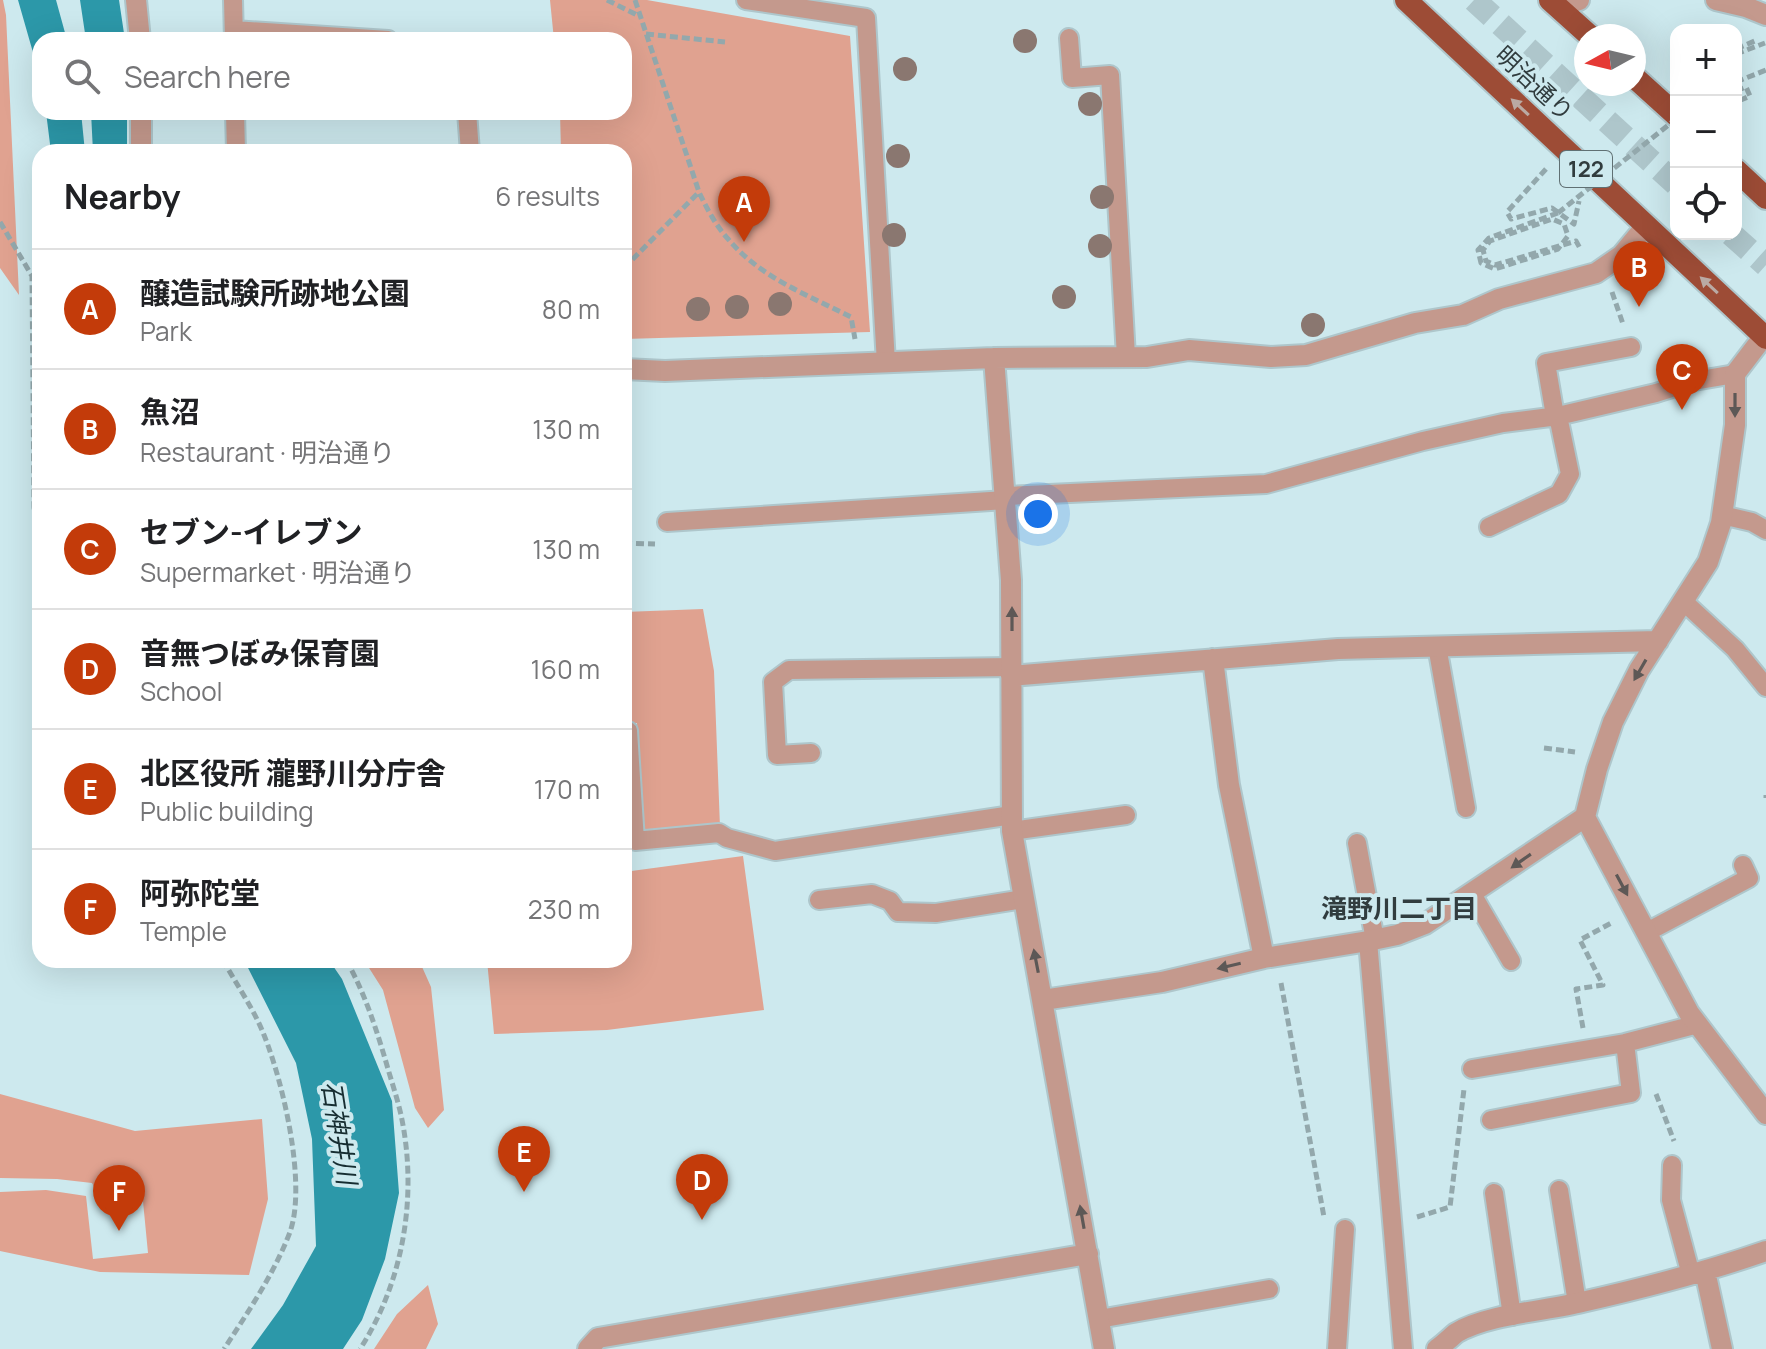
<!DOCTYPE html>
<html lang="en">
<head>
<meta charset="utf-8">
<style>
  body { margin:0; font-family:Manrope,"Noto Sans JP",sans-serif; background:#f2f2f2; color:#202124 }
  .controls { position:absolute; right:24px; top:24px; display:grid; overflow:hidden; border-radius:16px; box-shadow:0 8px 32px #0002 }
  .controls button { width:72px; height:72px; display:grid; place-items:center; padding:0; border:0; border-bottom:2px solid #e0e0e0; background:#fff; color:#202124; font:40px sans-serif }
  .compass { position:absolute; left:1574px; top:24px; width:72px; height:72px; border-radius:50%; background:#fff; box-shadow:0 8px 32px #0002; rotate:262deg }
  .you { position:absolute; left:1038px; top:514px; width:28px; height:28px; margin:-20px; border:6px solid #fff; border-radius:50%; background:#1a73e8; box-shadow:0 0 0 12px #1a73e833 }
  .badge { display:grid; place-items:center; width:52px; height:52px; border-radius:50%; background:#c33b0a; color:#fff; font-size:26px; font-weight:700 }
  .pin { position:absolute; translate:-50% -66px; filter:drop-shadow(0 2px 4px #0008) }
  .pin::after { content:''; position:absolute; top:42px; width:28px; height:24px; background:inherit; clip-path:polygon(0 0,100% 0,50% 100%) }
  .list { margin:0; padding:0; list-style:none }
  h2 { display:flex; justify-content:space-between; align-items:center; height:104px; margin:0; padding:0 32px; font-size:34px }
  h2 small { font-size:26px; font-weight:400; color:#757577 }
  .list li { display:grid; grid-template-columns:52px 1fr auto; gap:24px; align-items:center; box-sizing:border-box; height:120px; padding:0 32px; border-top:2px solid #e0e0e0 }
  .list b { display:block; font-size:30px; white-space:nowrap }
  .list p { margin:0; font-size:26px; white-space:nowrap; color:#757577 }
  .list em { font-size:26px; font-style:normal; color:#757577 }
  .icon { flex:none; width:44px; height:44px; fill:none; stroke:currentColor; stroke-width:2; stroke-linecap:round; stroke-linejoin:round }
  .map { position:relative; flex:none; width:1766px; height:1349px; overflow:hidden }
  .search { position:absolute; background:#fff; box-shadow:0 8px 32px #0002; left:32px; top:32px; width:600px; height:88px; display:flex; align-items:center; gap:20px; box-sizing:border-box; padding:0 28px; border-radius:24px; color:#757577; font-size:30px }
  .panel { position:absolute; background:#fff; box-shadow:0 8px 32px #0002; left:32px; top:144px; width:600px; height:824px; border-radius:24px }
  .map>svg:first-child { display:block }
  .green { fill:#e0a290 }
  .water { fill:#2c98a9 }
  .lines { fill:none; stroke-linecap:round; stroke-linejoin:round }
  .motorway-tunnel { stroke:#aec6cb; stroke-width:24; stroke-dasharray:24 12; stroke-linecap:butt }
  .service-casing { stroke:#aec6cb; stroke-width:22 }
  .minor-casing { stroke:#aec6cb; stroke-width:24 }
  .trunk-casing { stroke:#aec6cb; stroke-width:26 }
  .path { stroke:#93a8ac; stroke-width:5; stroke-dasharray:8 4; stroke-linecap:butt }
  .service { stroke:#c4998d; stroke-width:18 }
  .minor { stroke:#c4998d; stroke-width:20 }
  .trunk { stroke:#9d4c36; stroke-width:22 }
  .path-bridge { stroke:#93a8ac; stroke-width:5; stroke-dasharray:8 4; stroke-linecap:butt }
  .tree { fill:#8a7770 }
  .oneway { fill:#baaaa4 }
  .oneway2 { fill:#5d5856 }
  .labels { text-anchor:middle; stroke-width:8; stroke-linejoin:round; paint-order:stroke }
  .shield { fill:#cde9ee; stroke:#607073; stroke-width:2 }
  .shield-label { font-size:22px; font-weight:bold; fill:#313c3e }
  .street-label { font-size:24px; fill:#313c3e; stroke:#cde9ee }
  .neighbourhood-label { font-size:26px; font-weight:bold; fill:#313c3e; stroke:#cde9ee }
  .water-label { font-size:26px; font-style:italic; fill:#162d31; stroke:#cde9ee }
</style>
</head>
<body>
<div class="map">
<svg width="1766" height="1349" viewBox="0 0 1766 1349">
  <rect width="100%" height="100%" fill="#cde9ee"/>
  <path class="green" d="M0,0H3L6,15L19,295L0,268Z
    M550,0H647L850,36L870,332L624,339V152H561L560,112H624V40H554Z
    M703,609L714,671L720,827L643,833L637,723L624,724V612Z
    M743,856L764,1010L607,1030L494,1034L487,960H624V872Z
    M364,960H419L431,987L444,1110L428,1128L415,1108L383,990Z
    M0,1094L135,1131L262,1119L268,1199L249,1275L100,1272L0,1251V1192L46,1190L86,1196L93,1259L148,1253L142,1191L97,1192L92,1183L57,1179L0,1178Z
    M428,1285L438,1324L426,1349H374L397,1314Z"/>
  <path class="water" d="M18,0H56L67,40H40V77Z
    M80,0H119L125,40H86Z
    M46,112H81L85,152H51Z
    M91,112H127V152H93Z
    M244,960H329L342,979L392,1101L399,1193L385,1259L362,1320L343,1349H251L283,1305L316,1246L312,1139L296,1063Z"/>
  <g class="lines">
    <path class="motorway-tunnel" d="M1474,0L1676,184
      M1731,234L1766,265"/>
    <defs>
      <path id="service" d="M233,0L234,40
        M746,0L866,18L886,363
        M234,30L388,40
        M1069,38L1072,78L1110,75L1126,357
        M235,112L236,152
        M467,112L470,152
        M1555,416L1546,363L1631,347
        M1006,496L1266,484L1423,441L1503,423L1558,416L1656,393L1694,381L1735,374
        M1722,515L1752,522L1766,530
        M667,522L1006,500
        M1489,527L1559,494L1570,474L1558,416
        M1683,601L1735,649L1766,687
        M1437,646L1466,808
        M624,732L628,731L635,841L719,833L727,838L775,851L1012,815
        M811,753L777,755L773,682L789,670L1012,667
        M1012,831L1126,815
        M1357,843L1375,940
        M1472,894L1511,961
        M819,900L872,894L890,901L898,912L936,913L1024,899
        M1647,932L1749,878L1743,865
        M1368,941L1403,1349
        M1472,1069L1625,1043L1698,1024
        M1491,1120L1631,1093L1625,1043
        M1672,1165L1671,1200L1691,1275
        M1559,1190L1577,1303
        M1494,1193L1512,1316
        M1099,1319L1269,1289
        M1337,1349L1345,1229"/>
      <path id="minor" d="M136,0L140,40
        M1716,0L1746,7L1766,15
        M1558,7L1579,0
        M141,112V152
        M994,358L1011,580L1012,831L1104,1349
        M624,369L665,371L994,358L1147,357L1189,350L1271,357L1306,355L1415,323L1463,315L1499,299L1596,273L1622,255L1646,226
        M1213,659L1229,785L1264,958
        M1011,676L1338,649L1658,641
        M1585,817L1689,1013L1766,1114
        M1043,1000L1162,982L1264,958L1368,941L1397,935L1425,924L1585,817L1597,769L1613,722L1639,670L1708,562L1721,523L1735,425V374L1764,336
        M1705,1271L1722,1349
        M588,1349L598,1338L1088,1254
        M1437,1349C1444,1344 1450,1338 1456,1333C1488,1314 1546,1311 1582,1302C1644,1288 1706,1272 1766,1251"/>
      <path id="trunk" d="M1406,0L1766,338
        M1550,0L1590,36
        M1634,77L1676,115
        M1736,170L1766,198"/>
    </defs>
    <use href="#service" class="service-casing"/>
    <use href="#minor" class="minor-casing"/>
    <use href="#trunk" class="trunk-casing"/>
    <path class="path" d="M607,0L639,16
      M635,0L699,192C707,209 716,226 729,240C760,277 809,296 851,317L855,339
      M646,34L725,42
      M1736,49L1757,40
      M1736,54L1765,43
      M1736,82L1766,70
      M1736,91L1746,87L1750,96L1736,102
      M1546,169L1507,212L1511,219L1552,208L1574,224L1579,201
      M1558,213L1489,238L1478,250L1481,263L1495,269L1558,249L1568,236L1564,224L1552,219L1490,241L1483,250L1486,261L1495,265L1576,241L1581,250
      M0,222L32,276L34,507L40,561
      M624,268L699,192
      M1612,292L1623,324
      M624,543L655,544
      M1544,748L1575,752
      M1766,795V798
      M223,960C236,984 254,1009 264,1035C283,1082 307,1184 290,1232C274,1274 248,1312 224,1349
      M346,960C364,991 376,1028 386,1062C391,1080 397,1097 401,1115C418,1194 404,1281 360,1349
      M1281,983L1324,1217
      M1583,1028L1576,989L1603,985L1580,940L1613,922
      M1656,1094L1674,1141
      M1417,1217L1450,1207L1464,1089"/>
    <use href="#service" class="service"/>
    <use href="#minor" class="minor"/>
    <use href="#trunk" class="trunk"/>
    <path class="path-bridge" d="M1558,213L1676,119"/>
  </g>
  <g class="tree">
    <circle cx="1025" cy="41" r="12"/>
    <circle cx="905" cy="69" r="12"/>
    <circle cx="1090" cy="104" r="12"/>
    <circle cx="898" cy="156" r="12"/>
    <circle cx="1102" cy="197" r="12"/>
    <circle cx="894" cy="235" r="12"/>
    <circle cx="1100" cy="246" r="12"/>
    <circle cx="1064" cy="297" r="12"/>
    <circle cx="780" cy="304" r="12"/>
    <circle cx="737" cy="307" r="12"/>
    <circle cx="698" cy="309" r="12"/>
    <circle cx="1313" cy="325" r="12"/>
  </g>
  <defs><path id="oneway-solid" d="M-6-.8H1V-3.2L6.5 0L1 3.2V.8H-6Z" transform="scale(2)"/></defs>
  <g class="oneway">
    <use href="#oneway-solid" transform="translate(1520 107) rotate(-137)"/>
    <use href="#oneway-solid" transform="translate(1709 285) rotate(-137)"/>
  </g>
  <g class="oneway2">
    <use href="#oneway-solid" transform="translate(1735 405) rotate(90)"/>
    <use href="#oneway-solid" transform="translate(1012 619) rotate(-90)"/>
    <use href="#oneway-solid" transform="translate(1640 670) rotate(120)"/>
    <use href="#oneway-solid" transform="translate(1521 861) rotate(145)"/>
    <use href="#oneway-solid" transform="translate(1622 885) rotate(62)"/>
    <use href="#oneway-solid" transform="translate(1036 961) rotate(-101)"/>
    <use href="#oneway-solid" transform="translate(1229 966) rotate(167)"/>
    <use href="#oneway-solid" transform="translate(1082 1217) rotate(-100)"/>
  </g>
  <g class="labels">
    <rect class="shield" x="1560" y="151" width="52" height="36" rx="6"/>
    <g class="shield-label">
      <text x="1586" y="177">122</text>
    </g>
    <g class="street-label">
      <text transform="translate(1534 84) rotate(43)" y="8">明治通り</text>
    </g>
    <g class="neighbourhood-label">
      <text x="1399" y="918">滝野川二丁目</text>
    </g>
    <g class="water-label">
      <text transform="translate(339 1133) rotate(81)" y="9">石神井川</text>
    </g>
  </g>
</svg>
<div class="controls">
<button>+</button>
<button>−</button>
<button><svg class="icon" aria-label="locate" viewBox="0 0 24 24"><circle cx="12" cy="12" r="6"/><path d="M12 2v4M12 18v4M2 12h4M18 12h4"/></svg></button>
</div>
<svg class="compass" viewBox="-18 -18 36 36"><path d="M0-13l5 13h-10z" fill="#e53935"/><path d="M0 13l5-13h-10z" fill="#757577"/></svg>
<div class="you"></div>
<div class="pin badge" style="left:744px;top:242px">A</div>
<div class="pin badge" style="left:1639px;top:307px">B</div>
<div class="pin badge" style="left:1682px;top:410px">C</div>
<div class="pin badge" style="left:702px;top:1220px">D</div>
<div class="pin badge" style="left:524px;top:1192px">E</div>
<div class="pin badge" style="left:119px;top:1231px">F</div>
<div class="search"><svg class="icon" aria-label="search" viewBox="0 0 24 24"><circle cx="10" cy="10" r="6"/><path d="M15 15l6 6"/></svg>Search here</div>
<section class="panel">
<h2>Nearby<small>6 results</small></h2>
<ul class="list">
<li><span class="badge">A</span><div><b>醸造試験所跡地公園</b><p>Park</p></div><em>80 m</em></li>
<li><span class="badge">B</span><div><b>魚沼</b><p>Restaurant · 明治通り</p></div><em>130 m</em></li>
<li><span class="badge">C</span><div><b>セブン-イレブン</b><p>Supermarket · 明治通り</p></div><em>130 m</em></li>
<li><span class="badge">D</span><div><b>音無つぼみ保育園</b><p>School</p></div><em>160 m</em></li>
<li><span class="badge">E</span><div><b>北区役所 瀧野川分庁舎</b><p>Public building</p></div><em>170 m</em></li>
<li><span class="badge">F</span><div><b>阿弥陀堂</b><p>Temple</p></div><em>230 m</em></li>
</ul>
</section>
</div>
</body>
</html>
